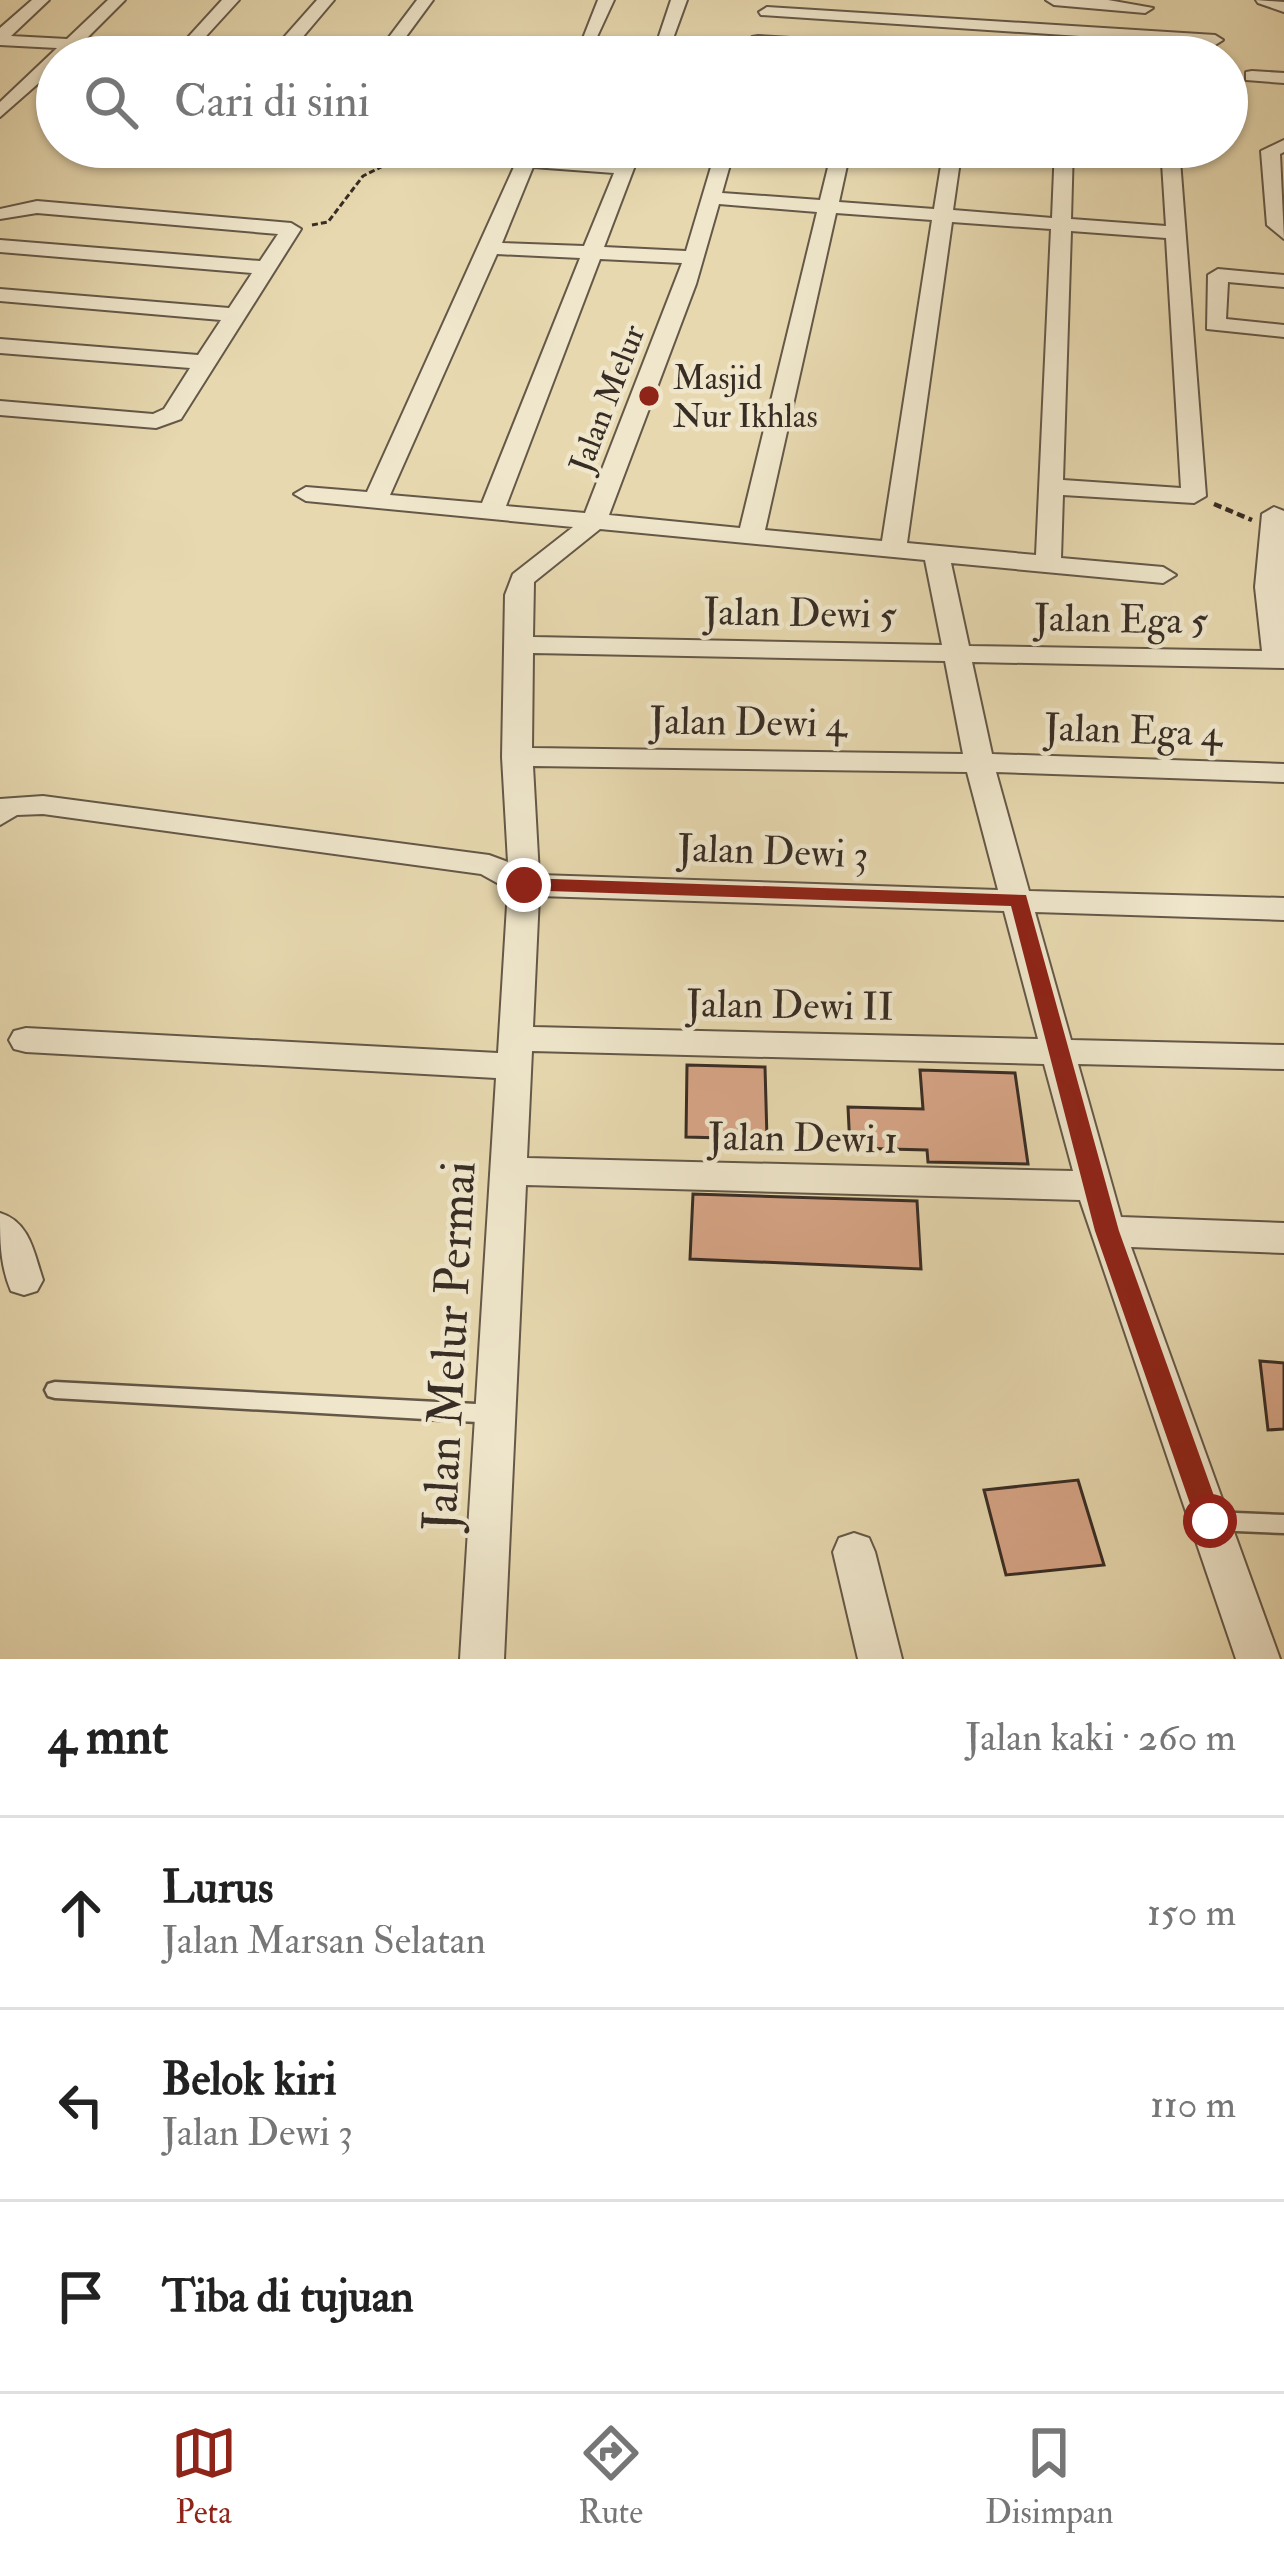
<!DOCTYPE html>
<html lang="id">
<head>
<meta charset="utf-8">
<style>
  body { margin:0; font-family:"IM FELL Double Pica",serif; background:#f6f6f6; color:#222 }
  .stop { position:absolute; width:36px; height:36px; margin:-27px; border:9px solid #8f2418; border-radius:50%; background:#fff }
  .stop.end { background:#8f2418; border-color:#fff; box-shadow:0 3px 12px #0008 }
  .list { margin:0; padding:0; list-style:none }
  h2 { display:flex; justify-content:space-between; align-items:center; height:156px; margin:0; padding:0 48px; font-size:51px }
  h2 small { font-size:39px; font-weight:400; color:#767676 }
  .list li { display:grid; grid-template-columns:78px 1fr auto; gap:36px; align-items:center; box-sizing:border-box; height:192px; padding:0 48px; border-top:3px solid #e0e0e0 }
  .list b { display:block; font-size:45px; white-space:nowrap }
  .list p { margin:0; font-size:39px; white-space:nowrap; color:#767676 }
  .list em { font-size:39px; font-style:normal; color:#767676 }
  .icon { flex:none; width:66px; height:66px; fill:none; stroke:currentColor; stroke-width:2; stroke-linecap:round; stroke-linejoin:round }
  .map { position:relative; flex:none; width:1284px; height:1659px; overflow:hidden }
  .search { position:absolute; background:#fff; box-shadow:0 3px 9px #0004; left:36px; right:36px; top:36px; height:132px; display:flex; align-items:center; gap:30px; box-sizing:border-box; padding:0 42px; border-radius:66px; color:#767676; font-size:45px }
  .sheet { height:732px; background:#fff }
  nav { display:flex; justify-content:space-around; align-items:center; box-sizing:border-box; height:168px; border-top:3px solid #e0e0e0; background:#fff; font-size:33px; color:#767676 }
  nav a { display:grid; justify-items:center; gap:6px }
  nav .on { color:#8f2418 }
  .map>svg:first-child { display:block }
  .building { fill:#d7a587; stroke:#382d25; stroke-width:3 }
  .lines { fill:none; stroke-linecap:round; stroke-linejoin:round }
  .lane-casing { stroke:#645848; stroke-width:5 }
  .street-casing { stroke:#645848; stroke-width:4 }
  .path-far1 { stroke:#382d25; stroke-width:3; stroke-dasharray:6 3; stroke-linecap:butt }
  .path { stroke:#382d25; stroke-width:4.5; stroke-dasharray:8 4.5; stroke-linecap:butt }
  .lane { fill:#efe6cb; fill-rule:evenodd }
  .street { fill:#efe6cb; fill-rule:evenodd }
  .route { fill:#8f2418 }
  .poi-dot { fill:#8f2418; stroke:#efe6cb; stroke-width:4.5 }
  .labels { text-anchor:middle; stroke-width:9; stroke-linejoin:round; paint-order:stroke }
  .far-poi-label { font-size:33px; fill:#382d25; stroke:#efe6cb; text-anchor:start }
  .far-street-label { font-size:33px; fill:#382d25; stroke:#efe6cb }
  .street-label { font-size:39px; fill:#382d25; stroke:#efe6cb }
  .near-street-label { font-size:48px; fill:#382d25; stroke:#efe6cb }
</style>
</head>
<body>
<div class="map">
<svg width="1284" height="1659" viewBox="0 0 1284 1659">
  <rect width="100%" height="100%" fill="#e7d8af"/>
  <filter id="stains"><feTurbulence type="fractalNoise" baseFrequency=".00167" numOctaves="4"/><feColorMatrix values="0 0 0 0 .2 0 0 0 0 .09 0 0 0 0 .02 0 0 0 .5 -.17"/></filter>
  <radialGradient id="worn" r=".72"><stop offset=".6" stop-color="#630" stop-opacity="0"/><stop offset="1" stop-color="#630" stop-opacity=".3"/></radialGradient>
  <path class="building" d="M687,1065L765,1067L767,1139L686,1137Z
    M920,1070L1015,1073L1028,1164L928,1162L927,1150L850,1148L848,1107L923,1109Z
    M693,1194L917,1201L921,1269L690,1259Z
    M1260,1361L1284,1363V1429L1268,1430Z
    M1078,1480L1104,1565L1006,1575L984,1490Z"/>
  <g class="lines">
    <defs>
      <path id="lane" d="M55,1382L495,1405L502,1408L505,1414L502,1420L495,1423L55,1398L48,1396L45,1390L48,1384Z
        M1212,1512L1284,1515V1533L1212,1530L1205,1528L1202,1521L1205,1514Z"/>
      <path id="street" d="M32,0H49L11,36L67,39L108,0H125L83,42L120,57H95L74,50L68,57H57V67L0,117V102L57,48L0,45V28Z
        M222,0H239L187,57H170Z
        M317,0H334L290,52H278V44Z
        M417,0H433L391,57H374Z
        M598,0H614L590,52L576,56Z
        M671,0H687L667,55L652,57Z
        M1046,0H1108L1153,8L1145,13L1054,5Z
        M1256,0L1284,2V12L1258,3Z
        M767,7L1215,35L1223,40L1215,45L761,15L759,12Z
        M758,36L1020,52L1028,57H938L752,45V37Z
        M1252,71L1284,73V83L1246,80V72Z
        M1284,140V152L1280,154L1284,239L1267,225L1261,151Z
        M305,147H324L313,155Z
        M523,147H541L537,156L618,162L624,147H642L604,247L686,251L717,147H735L722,193L820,200L833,147H851L839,202L934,209L944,147H962L953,210L1052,218L1055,147H1073L1071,219L1166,226L1161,147H1179L1206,496L1194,503L1063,495L1061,558L1163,567L1176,575L1163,583L951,563L969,646L1262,651L1255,587L1262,514L1274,507L1284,511V668L972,662L992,754L1284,764V782L996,772L1029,891L1284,898V920L1035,912L1071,1040L1284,1045V1069L1078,1064L1121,1217L1284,1223V1253L1131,1247L1280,1659H1236L1080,1200L526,1185L504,1659H460L496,1078L26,1052L14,1049L9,1040L14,1031L26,1028L498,1053L508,889L481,874L43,814L17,815L0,825V799L43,796L489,855L508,862L502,757L505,595L513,574L573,527L306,501L294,494L306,487L367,492ZM533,167L614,173L584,246L502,243ZM719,204L817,212L740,528L609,515L696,284ZM836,213L932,220L882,541L765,530ZM952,222L1051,229L1036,555L907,543ZM1071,231L1166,238L1181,488L1063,480ZM497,254L580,258L482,503L390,495ZM600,259L682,263L585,513L506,506ZM600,529L925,560L942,645L533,637L534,582ZM533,653L945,661L963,754L532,748ZM533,766L967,772L998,890L539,875ZM539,896L1004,911L1038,1039L533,1027ZM532,1051L1044,1064L1073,1171L527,1158Z
        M37,201L291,223L301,229L181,419L156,428L0,415V401L153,414L164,409L190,368L0,353V339L198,355L221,320L0,301V289L229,308L252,273L0,252V240L260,261L278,234L37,213L0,219V209Z
        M1218,269L1284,275V287L1228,282L1226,319L1284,325V337L1207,329L1208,275Z
        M0,1213C30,1222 34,1253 43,1280L37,1291L24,1295L11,1291C0,1265 0,1240 0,1213Z
        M854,1533L869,1538L875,1552L902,1659H858L833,1552L839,1538Z"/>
    </defs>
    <use href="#lane" class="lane-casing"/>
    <use href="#street" class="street-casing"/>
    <path class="path-far1" d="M312,225L328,222L363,176L387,164"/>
    <path class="path" d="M1214,504L1252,520"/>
    <use href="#lane" class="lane"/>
    <use href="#street" class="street"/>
  </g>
  <path class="route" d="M524,878L1026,895L1119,1231L1223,1521L1219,1530H1200L1196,1521L1095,1231L1011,906L517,890L514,885Z"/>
  <circle class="poi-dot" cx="649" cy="396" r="12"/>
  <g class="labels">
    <g class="far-poi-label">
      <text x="673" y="389">Masjid<tspan x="673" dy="38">Nur Ikhlas</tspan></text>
    </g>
    <g class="far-street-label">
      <text transform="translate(606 398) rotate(-69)" y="12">Jalan Melur</text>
    </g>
    <g class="street-label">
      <text transform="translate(800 612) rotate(1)" y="14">Jalan Dewi 5</text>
      <text transform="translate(1121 618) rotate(1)" y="14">Jalan Ega 5</text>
      <text transform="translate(748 721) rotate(1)" y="14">Jalan Dewi 4</text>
      <text transform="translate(1133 729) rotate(2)" y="14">Jalan Ega 4</text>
      <text transform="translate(773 850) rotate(2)" y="14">Jalan Dewi 3</text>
      <text transform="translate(790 1004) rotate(1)" y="14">Jalan Dewi II</text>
      <text transform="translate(803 1137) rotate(1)" y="14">Jalan Dewi 1</text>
    </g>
    <g class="near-street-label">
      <text transform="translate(448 1346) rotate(-87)" y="17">Jalan Melur Permai</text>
    </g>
  </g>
  <rect width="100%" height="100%" filter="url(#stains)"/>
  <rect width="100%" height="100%" fill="url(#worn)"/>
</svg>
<div class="stop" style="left:1210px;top:1521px"></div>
<div class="stop end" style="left:524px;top:885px"></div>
<div class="search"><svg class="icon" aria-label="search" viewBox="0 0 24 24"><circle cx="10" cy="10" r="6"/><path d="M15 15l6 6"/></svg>Cari di sini</div>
</div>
<section class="sheet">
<h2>4 mnt<small>Jalan kaki · 260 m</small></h2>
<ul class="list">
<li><svg class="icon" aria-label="ahead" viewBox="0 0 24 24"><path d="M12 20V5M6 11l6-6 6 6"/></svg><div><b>Lurus</b><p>Jalan Marsan Selatan</p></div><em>150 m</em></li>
<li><svg class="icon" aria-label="left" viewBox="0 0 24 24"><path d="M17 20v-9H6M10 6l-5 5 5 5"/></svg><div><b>Belok kiri</b><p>Jalan Dewi 3</p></div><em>110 m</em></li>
<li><svg class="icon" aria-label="arrive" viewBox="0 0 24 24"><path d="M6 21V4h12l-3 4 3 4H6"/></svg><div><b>Tiba di tujuan</b></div></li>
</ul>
</section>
<nav>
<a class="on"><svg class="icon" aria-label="map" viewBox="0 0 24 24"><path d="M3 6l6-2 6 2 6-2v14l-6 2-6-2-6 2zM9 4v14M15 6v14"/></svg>Peta</a>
<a><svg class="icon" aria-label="directions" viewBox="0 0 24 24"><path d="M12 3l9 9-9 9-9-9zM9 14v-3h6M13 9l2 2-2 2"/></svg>Rute</a>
<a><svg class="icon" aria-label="saved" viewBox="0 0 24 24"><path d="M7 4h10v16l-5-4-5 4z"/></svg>Disimpan</a>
</nav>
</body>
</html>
